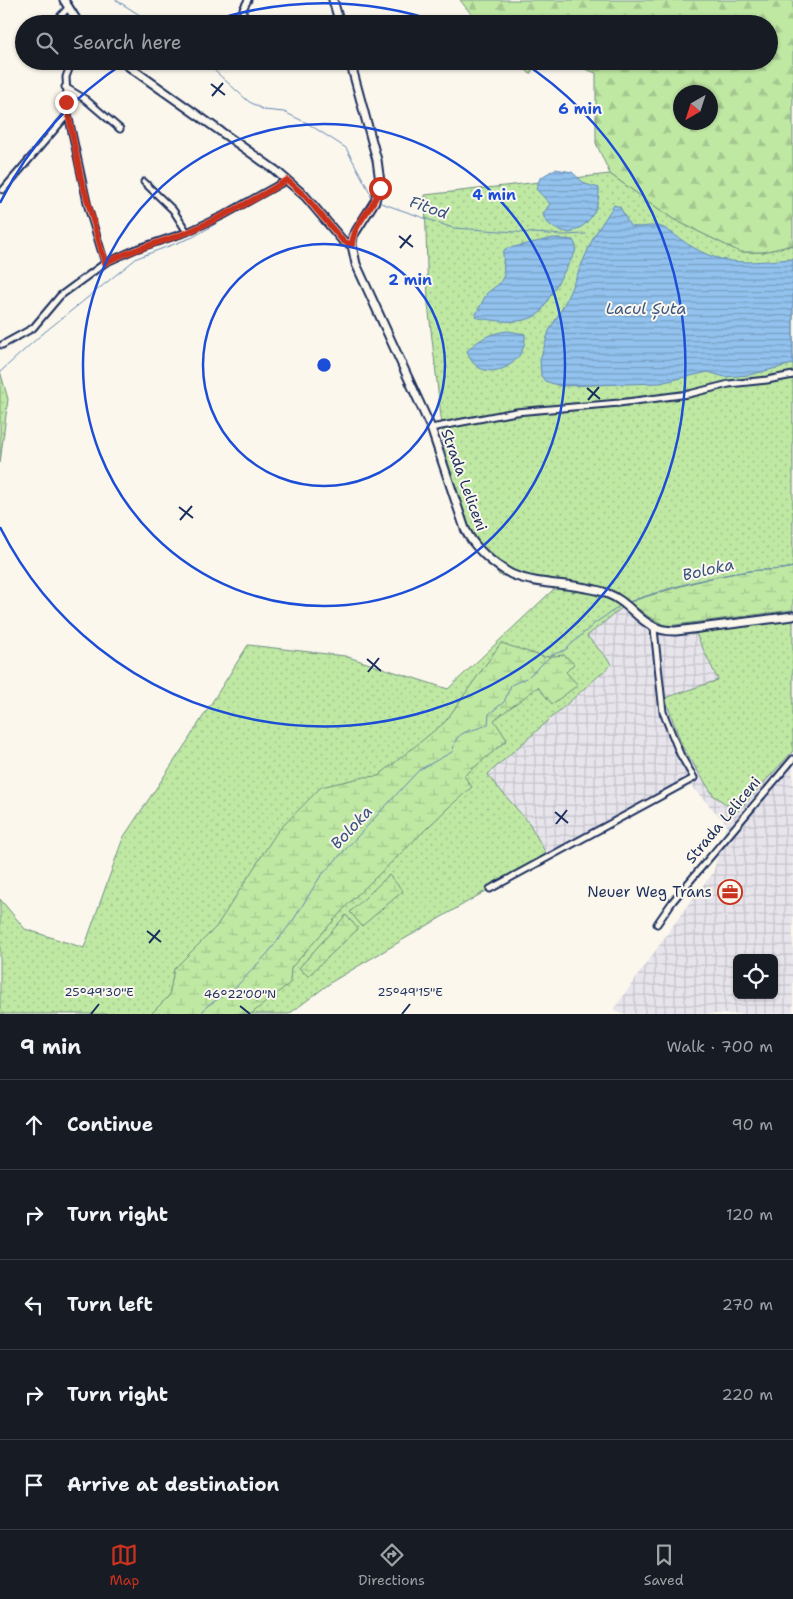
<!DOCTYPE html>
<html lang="en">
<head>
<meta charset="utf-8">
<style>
  body { margin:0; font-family:"Shantell Sans",sans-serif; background:#20242c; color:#f1f3f6 }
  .controls { position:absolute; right:15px; bottom:15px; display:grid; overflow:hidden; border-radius:8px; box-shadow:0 1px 4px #0004 }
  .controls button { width:45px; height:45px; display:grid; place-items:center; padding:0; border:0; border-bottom:1px solid #363941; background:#171b24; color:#f1f3f6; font:25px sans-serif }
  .compass { position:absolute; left:673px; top:85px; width:45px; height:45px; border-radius:50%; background:#171b24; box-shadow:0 1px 4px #0004; rotate:219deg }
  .stop { position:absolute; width:15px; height:15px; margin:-11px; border:4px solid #c8321e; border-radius:50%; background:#fff }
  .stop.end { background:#c8321e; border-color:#fff; box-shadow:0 1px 5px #0008 }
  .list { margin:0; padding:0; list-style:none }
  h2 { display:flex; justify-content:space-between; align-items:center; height:65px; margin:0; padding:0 20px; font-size:21px }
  h2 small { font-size:16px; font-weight:400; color:#9ea1a6 }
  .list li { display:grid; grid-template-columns:32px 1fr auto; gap:15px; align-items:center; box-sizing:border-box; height:90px; padding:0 20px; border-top:1px solid #363941 }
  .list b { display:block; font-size:19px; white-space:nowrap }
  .list em { font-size:16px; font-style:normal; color:#9ea1a6 }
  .icon { flex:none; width:28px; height:28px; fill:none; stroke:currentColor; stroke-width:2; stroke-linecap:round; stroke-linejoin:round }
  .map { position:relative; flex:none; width:793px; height:1014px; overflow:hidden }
  .search { position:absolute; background:#171b24; box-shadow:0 1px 4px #0004; left:15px; right:15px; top:15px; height:55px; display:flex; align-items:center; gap:12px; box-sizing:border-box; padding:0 18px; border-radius:28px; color:#9ea1a6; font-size:19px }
  .sheet { height:515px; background:#171b24 }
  nav { display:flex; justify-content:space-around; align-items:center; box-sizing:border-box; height:70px; border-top:1px solid #363941; background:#171b24; font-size:14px; color:#9ea1a6 }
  nav a { display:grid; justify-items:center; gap:2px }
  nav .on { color:#c8321e }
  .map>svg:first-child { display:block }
  .industrial { fill:url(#industrial-grid); fill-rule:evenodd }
  .grass { fill:url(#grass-dots); stroke:#6d8c80 }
  .forest { fill:url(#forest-firs); stroke:#6d8c80; fill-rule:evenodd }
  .wetland { fill:url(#wetland-marsh); stroke:#6d8c80 }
  .water { fill:url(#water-rules); stroke:#6287b4 }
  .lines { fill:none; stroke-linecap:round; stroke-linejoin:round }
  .stream { stroke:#6287b4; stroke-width:1 }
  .street-casing { stroke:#1b2f5e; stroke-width:9 }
  .secondary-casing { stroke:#1b2f5e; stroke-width:11 }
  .street { stroke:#fbf7ec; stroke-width:5 }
  .secondary { stroke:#fbf7ec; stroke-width:7 }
  .route { stroke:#c8321e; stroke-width:6 }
  .ticks { fill:none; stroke:#1b2f5e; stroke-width:2 }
  .ring { fill:none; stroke:#1d4ed8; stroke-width:2.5 }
  .labels { text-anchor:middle; stroke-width:4; stroke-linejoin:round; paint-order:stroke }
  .street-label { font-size:15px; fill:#1b2f5e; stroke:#fbf7ec }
  .poi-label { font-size:15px; fill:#1b2f5e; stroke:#fbf7ec; text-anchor:end }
  .water-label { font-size:16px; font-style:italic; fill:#395482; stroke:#fbf7ec }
  .ticks-label { font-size:12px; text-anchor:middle; fill:#1b2f5e; stroke:#fbf7ec; stroke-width:4; stroke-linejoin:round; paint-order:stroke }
  .centre { fill:#1d4ed8; stroke:#fbf7ec; stroke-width:2.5 }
  .ring-label { font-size:15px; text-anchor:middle; font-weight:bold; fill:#1d4ed8; stroke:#fbf7ec; stroke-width:4; stroke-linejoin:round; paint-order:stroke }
</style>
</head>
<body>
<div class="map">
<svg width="793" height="1014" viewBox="0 0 793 1014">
  <defs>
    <pattern id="industrial-grid" width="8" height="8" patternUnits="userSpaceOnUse" patternTransform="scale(1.25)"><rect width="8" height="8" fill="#e7e4eb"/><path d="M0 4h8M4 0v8" fill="none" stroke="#c6c4cc"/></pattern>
    <pattern id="grass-dots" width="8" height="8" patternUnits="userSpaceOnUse" patternTransform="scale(1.25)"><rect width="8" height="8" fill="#bfe8a3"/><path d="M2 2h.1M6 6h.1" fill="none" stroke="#a4c78f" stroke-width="1.8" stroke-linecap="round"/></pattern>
    <pattern id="forest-firs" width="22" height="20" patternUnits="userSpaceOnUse" patternTransform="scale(1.25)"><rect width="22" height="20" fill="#bfe8a3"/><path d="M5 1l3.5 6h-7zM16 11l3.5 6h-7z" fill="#a4c78f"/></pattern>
    <pattern id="wetland-marsh" width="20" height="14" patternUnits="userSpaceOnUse" patternTransform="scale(1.25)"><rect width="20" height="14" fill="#bfe8a3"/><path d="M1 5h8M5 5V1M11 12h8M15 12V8" fill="none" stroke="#a4c78f"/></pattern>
    <pattern id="water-rules" width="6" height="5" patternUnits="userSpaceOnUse" patternTransform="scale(1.25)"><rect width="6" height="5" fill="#92c2ed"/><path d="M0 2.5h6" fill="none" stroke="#769ec3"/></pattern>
  </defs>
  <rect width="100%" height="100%" fill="#fbf7ec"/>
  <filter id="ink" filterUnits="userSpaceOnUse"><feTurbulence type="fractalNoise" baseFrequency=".02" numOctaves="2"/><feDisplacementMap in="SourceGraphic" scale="10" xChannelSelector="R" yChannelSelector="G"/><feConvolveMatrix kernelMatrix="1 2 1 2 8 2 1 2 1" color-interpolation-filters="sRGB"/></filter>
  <g filter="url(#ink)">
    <path class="industrial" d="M629,602L649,617L659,634H696L718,681L665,698L737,812L793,751V1014H620L614,1009L692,899L713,873L727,824L691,786L547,855L529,823L490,778L488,774L612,665L587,636ZM737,958H774V995H737Z"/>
    <path class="grass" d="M610,174L673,219L740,252H763L793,245V567L775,571H751L680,587L629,602L587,636L612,664L488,774L490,778L529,823L547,855L333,981L289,1014H0V899L25,929L84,948L123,838L187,742L248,645L345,656L448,689L555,588L499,575L450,495L428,304L425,195Z
      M0,371L8,399L0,463Z
      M793,610V751L737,812L713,795L682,746L665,698L718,680L696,634H659L649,617L667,626Z"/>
    <path class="forest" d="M460,0H793V245L763,252H740L673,219L610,174L596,143V73L563,61H769V24H479ZM710,92V122H680V92Z
      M517,61H538L530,74Z"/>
    <path class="wetland" d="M793,567V610L667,626L649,617L629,602C668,590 709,576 750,571C765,569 778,571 793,567Z
      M501,643L544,657L564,655L574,664L566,672L578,685L552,704L538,687L494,720L507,740L464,776L472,787L449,807L350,902L291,968L290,983L251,1014H151L169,996L174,969L216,927L277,832L321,787L364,777L378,776L445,722Z
      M389,875L403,891L362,926L350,912Z
      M346,915L358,929L308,976L299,968Z"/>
    <path class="water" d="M555,169L572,172L585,184L599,188C600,208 589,227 569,233C558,229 546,227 543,214L550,204L536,189L540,178Z
      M614,205L620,207L630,226C640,229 655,223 664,228C675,234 684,243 696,249C730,268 756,261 793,259V364L749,375L725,377L708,372L660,383L560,386L545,381L541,376L540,360L549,331L564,305L594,236Z
      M553,238L573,240L576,246L575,253L541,312C525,326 498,321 478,318L475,316L487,293L500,283L504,275L503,253L505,249Z
      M508,331L525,334C528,368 478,388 467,351C479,339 490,333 508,331Z"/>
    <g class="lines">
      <path class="stream" d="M116,0L154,24
        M204,61L248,101L264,110L284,112L307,123L346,148L373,198
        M378,202L453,228L564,235L586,234
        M0,372L41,335L137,258L193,237L285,184
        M629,602C667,588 710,576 750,571C765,569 778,571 793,567
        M529,676L552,655L565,650L595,623L620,606
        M201,1014L207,1006L234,989L268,953L294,919L320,877L419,770L452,752C454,747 455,740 458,737C466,729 479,730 488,724L489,714L504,702L511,685L526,678"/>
      <defs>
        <path id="street" d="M53,24L68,8
          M244,24L243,9L248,0
          M72,61L66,77L68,114L88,207L105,263
          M65,87L85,99L120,129
          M144,182L173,210L187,232
          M3,190L68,114
          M2,345L33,328L60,296L105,263L136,249L187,232L224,215L287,180
          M431,428L516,412L619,403L689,394L729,384L767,380L793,375
          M490,889L694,778L680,754L663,712L654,629
          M657,924L673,901L793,759"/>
        <path id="secondary" d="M64,0L79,24
          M333,0L340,24
          M121,61L275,170L305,196L343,241L352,245
          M350,61L377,160L380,182L375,201L353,236L352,245L356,264L431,428L465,529C474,548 493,564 511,574C541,587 576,582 606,593C635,604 641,632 676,631L793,616"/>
      </defs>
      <use href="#street" class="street-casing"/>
      <use href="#secondary" class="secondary-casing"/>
      <use href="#street" class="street"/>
      <use href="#secondary" class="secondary"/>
    </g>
  </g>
  <g class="lines" filter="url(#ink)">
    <path class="route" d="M66,102L81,178L105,263C131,249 160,243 188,232C222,217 256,199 287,180L305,196L343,241L352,245C353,223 374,209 380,188"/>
  </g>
  <path class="ticks" d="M211,84L225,95M212,96L223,83M399,236L413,247M400,248L411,235M587,388L600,399M588,400L599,387M179,507L193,518M180,520L192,506M367,659L381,671M368,672L379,658M555,812L568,823M556,824L567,810M147,931L161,942M149,943L160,930M240,1006L250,1014M91,1014L99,1004M402,1014L410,1004"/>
  <g class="ring">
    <circle cx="324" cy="365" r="121"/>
    <circle cx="324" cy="365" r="241"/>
    <path d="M0 203A362 362 0 0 1 127 61M206 23A362 362 0 0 1 442 23M521 61A362 362 0 1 1 0 527"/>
  </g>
  <defs>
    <symbol id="office-ring" viewBox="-11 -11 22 22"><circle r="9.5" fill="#fbf7ec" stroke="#c8321e" stroke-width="1.5"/><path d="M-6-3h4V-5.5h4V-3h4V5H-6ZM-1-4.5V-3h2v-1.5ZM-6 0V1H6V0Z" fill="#c8321e"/></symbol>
  </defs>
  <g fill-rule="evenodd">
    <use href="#office-ring" x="716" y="878" width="28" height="28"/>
  </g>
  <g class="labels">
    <g class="street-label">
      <text transform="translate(464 480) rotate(70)" y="5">Strada Leliceni</text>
      <text transform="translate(723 820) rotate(-50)" y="5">Strada Leliceni</text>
    </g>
    <g class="poi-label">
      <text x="712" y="897">Neuer Weg Trans</text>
    </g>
    <g class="water-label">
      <text transform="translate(429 207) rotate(19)" y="6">Fitod</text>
      <text x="646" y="314">Lacul Șuta</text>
      <text transform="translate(708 569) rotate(-13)" y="6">Boloka</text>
      <text transform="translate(351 827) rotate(-47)" y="6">Boloka</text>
    </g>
  </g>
  <g class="ticks-label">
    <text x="99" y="996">25°49'30"E</text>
    <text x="410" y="996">25°49'15"E</text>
    <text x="240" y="998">46°22'00"N</text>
  </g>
  <circle cx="324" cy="365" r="8" class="centre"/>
  <g class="ring-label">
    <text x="580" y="114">6 min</text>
    <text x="494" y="200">4 min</text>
    <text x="410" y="285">2 min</text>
  </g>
</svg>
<div class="controls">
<button><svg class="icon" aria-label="locate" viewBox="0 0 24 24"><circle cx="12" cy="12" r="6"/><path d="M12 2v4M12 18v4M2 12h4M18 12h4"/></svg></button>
</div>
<svg class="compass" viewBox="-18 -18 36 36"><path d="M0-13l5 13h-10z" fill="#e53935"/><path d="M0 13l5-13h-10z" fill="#9ea1a6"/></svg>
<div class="stop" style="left:380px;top:188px"></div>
<div class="stop end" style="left:66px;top:102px"></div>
<div class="search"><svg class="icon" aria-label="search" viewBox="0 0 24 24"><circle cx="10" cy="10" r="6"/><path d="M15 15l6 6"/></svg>Search here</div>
</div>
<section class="sheet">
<h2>9 min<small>Walk · 700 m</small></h2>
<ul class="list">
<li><svg class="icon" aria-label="ahead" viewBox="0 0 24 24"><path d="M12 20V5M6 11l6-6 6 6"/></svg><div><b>Continue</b></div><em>90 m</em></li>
<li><svg class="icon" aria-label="right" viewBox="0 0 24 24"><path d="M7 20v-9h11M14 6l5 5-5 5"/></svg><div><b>Turn right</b></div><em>120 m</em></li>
<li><svg class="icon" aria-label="left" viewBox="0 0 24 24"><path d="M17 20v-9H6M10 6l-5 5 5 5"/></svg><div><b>Turn left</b></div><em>270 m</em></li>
<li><svg class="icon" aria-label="right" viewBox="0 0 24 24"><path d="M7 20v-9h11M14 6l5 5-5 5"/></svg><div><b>Turn right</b></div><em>220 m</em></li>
<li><svg class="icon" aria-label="arrive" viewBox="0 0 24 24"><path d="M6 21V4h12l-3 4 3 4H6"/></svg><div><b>Arrive at destination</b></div></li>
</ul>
</section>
<nav>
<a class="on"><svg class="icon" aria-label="map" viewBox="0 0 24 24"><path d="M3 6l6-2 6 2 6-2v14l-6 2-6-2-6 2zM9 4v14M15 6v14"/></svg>Map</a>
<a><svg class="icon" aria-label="directions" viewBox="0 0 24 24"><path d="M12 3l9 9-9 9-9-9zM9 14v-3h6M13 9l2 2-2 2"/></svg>Directions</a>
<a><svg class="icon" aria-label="saved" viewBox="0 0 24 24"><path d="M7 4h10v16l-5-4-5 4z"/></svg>Saved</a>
</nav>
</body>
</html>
